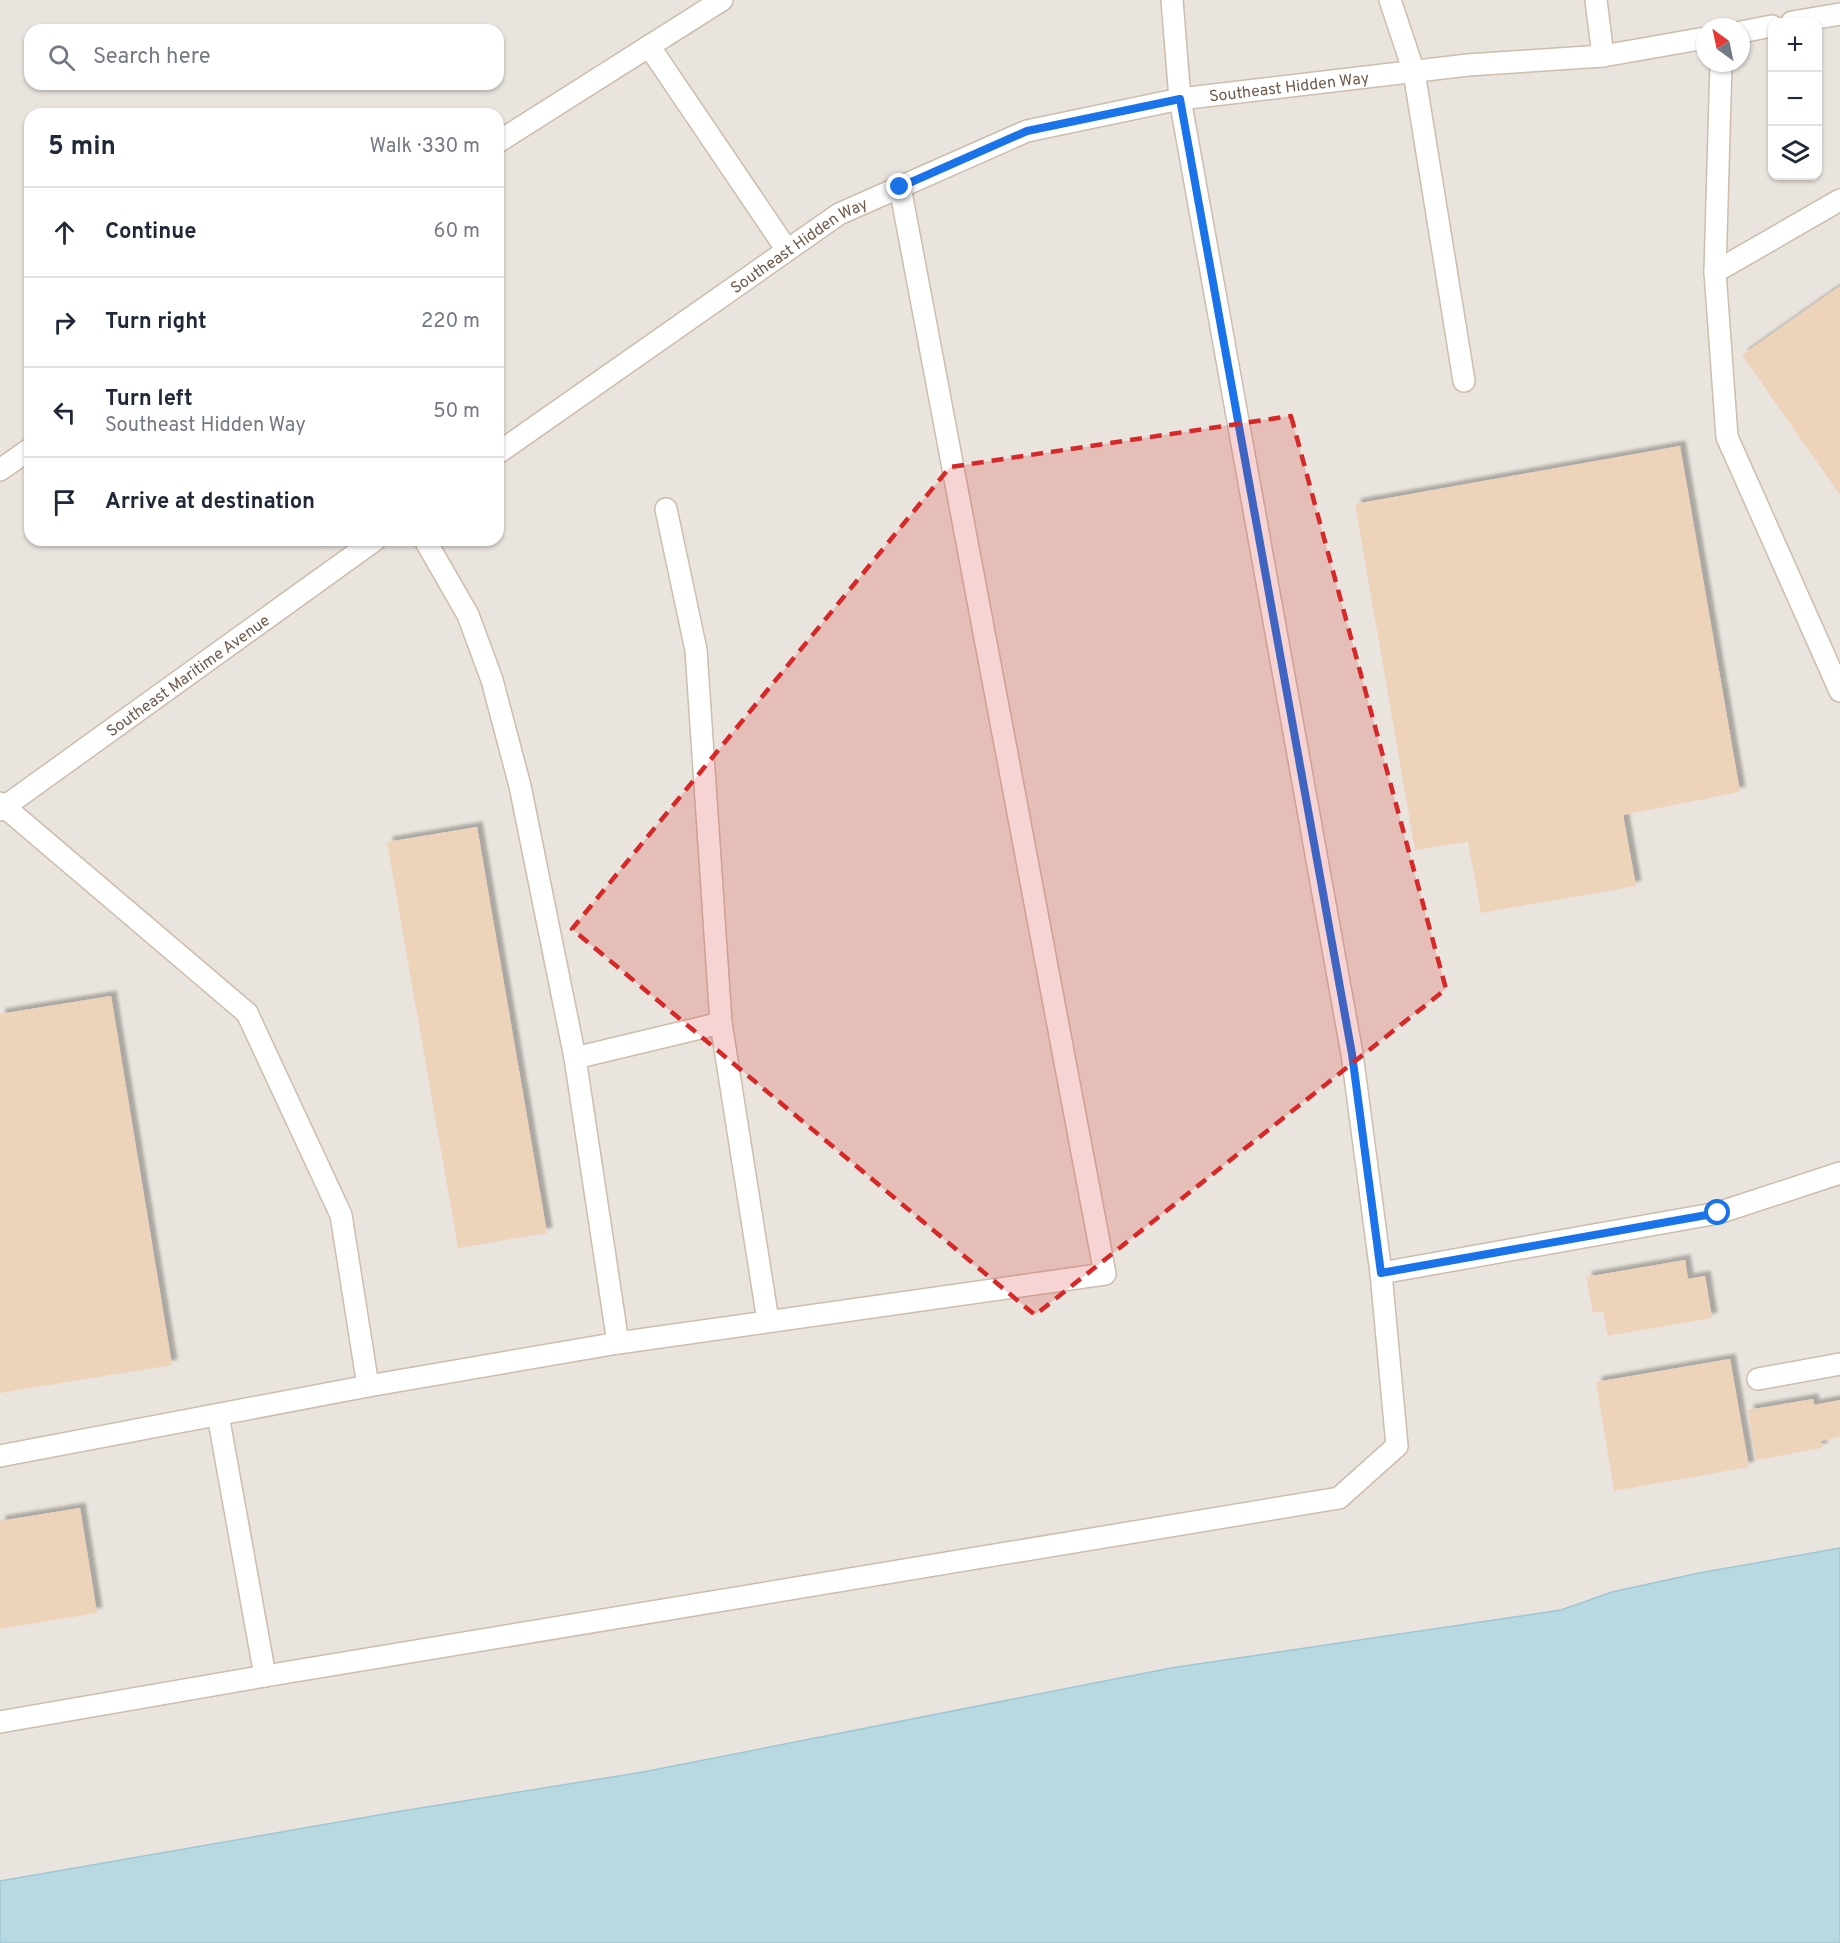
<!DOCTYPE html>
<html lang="en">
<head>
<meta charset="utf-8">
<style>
  body { margin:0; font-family:Overpass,sans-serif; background:#f2f2f3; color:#1f2937 }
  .controls { position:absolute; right:18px; top:18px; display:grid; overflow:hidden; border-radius:12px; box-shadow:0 2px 4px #0004 }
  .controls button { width:54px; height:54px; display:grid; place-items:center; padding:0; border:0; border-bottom:2px solid #e0e1e3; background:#fff; color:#1f2937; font:30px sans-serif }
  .compass { position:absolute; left:1696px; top:18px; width:54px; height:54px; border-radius:50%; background:#fff; box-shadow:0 2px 4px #0004; rotate:327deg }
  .stop { position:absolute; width:18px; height:18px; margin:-14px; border:4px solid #1a73e8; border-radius:50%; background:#fff }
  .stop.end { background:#1a73e8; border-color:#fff; box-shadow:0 2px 6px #0008 }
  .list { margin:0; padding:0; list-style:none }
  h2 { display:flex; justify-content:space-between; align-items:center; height:78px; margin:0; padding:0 24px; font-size:26px }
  h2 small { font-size:20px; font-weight:400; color:#747a83 }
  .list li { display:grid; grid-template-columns:39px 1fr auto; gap:18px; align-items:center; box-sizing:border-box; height:90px; padding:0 24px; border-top:2px solid #e0e1e3 }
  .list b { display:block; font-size:22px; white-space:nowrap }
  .list p { margin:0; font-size:20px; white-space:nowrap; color:#747a83 }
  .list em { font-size:20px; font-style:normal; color:#747a83 }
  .icon { flex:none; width:33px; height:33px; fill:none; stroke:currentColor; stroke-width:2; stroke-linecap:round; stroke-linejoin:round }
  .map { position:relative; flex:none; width:1840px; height:1943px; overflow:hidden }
  .search { position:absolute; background:#fff; box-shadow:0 2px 4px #0004; left:24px; top:24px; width:480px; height:66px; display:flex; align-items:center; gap:15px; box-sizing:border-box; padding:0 21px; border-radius:18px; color:#747a83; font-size:22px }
  .panel { position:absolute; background:#fff; box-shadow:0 2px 4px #0004; left:24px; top:108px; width:480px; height:438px; border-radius:18px }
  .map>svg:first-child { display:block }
  .industrial { fill:#e9e4dd; fill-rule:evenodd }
  .water { fill:#b8d9e2; stroke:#9fc7d3; stroke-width:1.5 }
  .building { fill:#eed3bb; filter:url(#shadow) }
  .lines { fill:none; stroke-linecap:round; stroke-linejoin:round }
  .lane-casing { stroke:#cdbdac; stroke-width:24 }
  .lane { stroke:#fff; stroke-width:21 }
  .route { stroke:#1a73e8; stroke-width:8 }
  .marked { fill:#d62828; fill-opacity:0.2; stroke:#d62828; stroke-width:4.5; stroke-dasharray:12 8; stroke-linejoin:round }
  .labels { text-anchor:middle; stroke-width:5; stroke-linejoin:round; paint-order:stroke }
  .street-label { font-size:16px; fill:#705a4a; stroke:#fef7e7 }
</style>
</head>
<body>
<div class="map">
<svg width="1840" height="1943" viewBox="0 0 1840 1943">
  <defs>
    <filter id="shadow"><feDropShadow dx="5.5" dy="-5.5" stdDeviation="1.5" flood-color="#0004"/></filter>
  </defs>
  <rect width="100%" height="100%" fill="#faf3e2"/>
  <path class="industrial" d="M0,0H1840V1548L1699,1573L1612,1592L1561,1610L1171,1668L643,1772L396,1812L0,1881ZM1772,22H1818V176H1772ZM1705,27H1741V63H1705ZM30,30H498V84H30ZM30,114H498V540H30Z"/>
  <path class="water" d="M1840,1548V1943H0V1881L396,1812L643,1772L1171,1668L1561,1610L1612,1592L1699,1573Z"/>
  <path class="building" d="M1840,286V495L1742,355Z
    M1680,446L1740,792L1623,815L1636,886L1481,913L1468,842L1415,850L1355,504Z
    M477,827L547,1233L458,1248L387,842Z
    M111,996L172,1365L0,1393V1014Z
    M1685,1260L1688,1279L1705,1276L1712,1318L1608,1336L1603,1311L1593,1313L1586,1277Z
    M1730,1359L1749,1467L1614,1491L1596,1382Z
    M1813,1399L1814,1405L1840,1400V1437L1821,1441L1822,1448L1756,1460L1748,1410Z
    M80,1508L97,1613L0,1629V1521Z"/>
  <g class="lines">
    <defs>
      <g id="lane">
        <path d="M1390,0L1414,72L1464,381"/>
        <path d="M1596,0L1603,56"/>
        <path d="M1792,22L1840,14"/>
        <path d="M1741,32L1772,26"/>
        <path d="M649,46L787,250"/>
        <path d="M1721,63L1715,272L1727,437L1840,691"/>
        <path d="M498,142L722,0"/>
        <path d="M1715,272L1840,200"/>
        <path id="s1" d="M498,453L839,214L1027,131L1180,99L1468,65L1603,56L1705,38"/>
        <path d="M0,470L30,449"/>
        <path d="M666,509L696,650L721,1023L768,1321"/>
        <path d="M425,540L468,615L492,680L520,786L575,1058L618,1343"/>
        <path d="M0,803L247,1013L341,1215L368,1386L0,1456"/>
        <path id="s2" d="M0,810L375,540"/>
        <path d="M575,1058L721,1023"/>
        <path d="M1381,1273L1718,1213L1840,1173"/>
        <path d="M1758,1379L1840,1364"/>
        <path d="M368,1386L618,1343L1105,1274L900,187"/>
        <path d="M265,1676L1339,1498L1397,1446L1381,1273L1352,1054L1180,99L1172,0"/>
        <path d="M0,1722L265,1676L218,1415"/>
      </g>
    </defs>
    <use href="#lane" class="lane-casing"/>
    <use href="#lane" class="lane"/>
  </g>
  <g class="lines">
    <path class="route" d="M900,187L1027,131L1180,99L1352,1054L1381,1273L1718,1213"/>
  </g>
  <path class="marked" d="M1291,416L1446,989L1035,1315L572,929L950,467Z"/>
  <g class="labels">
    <g class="street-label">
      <text dy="6" stroke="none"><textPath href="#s1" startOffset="888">Southeast Hidden Way</textPath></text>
      <text dy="6" stroke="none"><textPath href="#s1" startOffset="366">Southeast Hidden Way</textPath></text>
      <text dy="6" stroke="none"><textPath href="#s2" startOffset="231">Southeast Maritime Avenue</textPath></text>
    </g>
  </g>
</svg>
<div class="controls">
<button>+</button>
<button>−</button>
<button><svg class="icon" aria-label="layers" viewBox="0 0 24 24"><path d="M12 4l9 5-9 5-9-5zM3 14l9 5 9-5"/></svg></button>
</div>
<svg class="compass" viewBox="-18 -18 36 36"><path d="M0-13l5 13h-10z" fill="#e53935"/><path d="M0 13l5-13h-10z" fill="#747a83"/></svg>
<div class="stop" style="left:1718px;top:1213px"></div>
<div class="stop end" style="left:900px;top:187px"></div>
<div class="search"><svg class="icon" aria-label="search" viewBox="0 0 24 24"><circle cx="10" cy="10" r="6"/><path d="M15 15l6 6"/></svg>Search here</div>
<section class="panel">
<h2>5 min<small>Walk · 330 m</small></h2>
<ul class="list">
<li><svg class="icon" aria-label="ahead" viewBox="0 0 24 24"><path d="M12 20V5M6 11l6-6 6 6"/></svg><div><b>Continue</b></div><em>60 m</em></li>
<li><svg class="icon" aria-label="right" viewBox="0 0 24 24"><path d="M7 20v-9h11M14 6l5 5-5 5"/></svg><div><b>Turn right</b></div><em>220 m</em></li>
<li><svg class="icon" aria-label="left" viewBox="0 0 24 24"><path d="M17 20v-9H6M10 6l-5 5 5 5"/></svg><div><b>Turn left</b><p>Southeast Hidden Way</p></div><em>50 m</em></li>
<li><svg class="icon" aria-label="arrive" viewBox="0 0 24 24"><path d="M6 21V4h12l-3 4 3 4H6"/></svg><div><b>Arrive at destination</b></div></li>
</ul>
</section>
</div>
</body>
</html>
